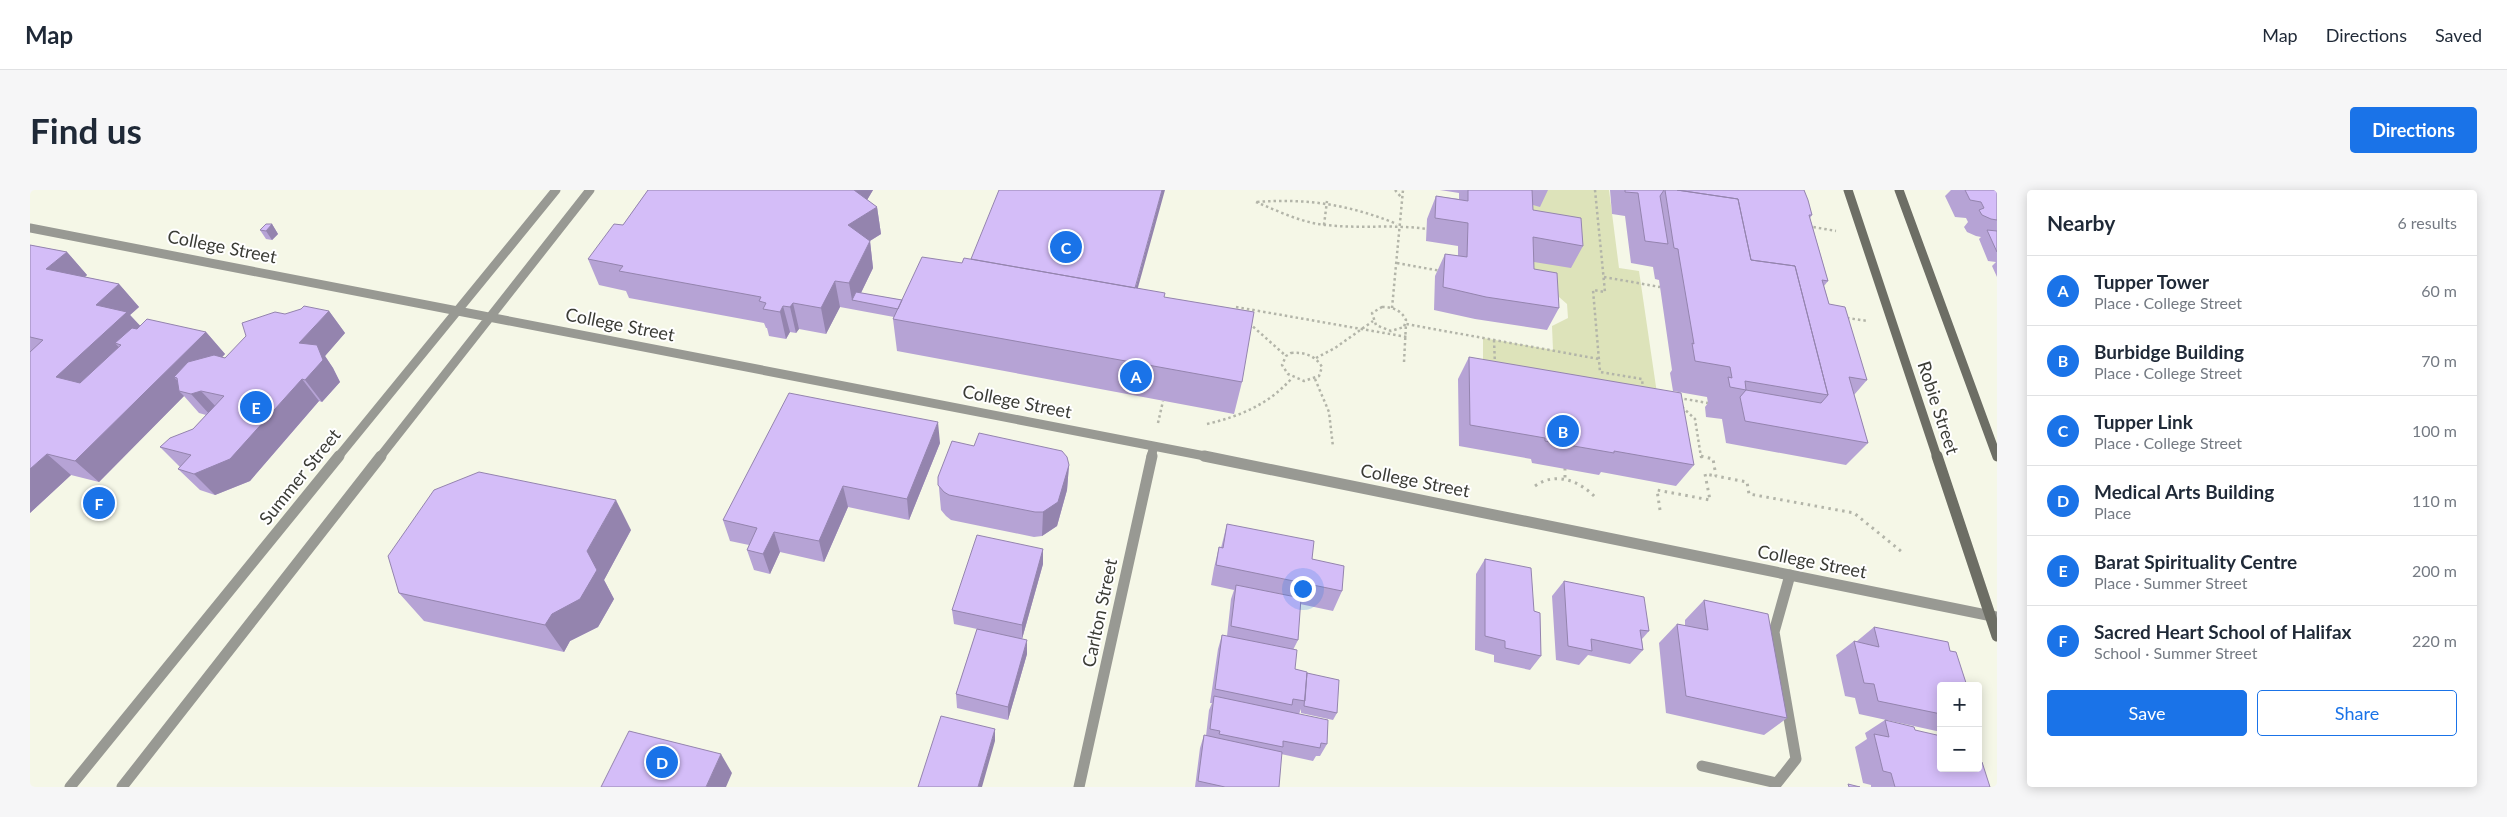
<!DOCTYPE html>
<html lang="en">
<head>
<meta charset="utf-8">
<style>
  body { margin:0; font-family:Lato,sans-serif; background:#f6f6f7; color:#1f2937 }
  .controls { position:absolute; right:15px; bottom:15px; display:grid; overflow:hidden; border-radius:5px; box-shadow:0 2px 12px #0003 }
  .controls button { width:45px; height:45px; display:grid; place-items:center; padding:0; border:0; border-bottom:1px solid #e0e1e3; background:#fff; color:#1f2937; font:25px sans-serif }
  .you { position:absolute; left:1272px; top:398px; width:18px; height:18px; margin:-12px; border:4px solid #fff; border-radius:50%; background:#1a73e8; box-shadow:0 0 0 8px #1a73e833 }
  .badge { display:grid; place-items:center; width:32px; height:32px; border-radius:50%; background:#1a73e8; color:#fff; font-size:16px; font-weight:700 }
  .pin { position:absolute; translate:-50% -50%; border:2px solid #fff; box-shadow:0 1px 5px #0006 }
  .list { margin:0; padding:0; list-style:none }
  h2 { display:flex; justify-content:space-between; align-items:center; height:65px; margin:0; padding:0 20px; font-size:21px }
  h2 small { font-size:16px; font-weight:400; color:#747a83 }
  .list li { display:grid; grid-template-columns:32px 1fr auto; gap:15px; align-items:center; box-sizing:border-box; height:70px; padding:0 20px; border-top:1px solid #e0e1e3 }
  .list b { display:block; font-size:19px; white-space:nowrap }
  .list p { margin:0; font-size:16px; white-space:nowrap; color:#747a83 }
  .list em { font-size:16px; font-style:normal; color:#747a83 }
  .actions { display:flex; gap:10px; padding:15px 20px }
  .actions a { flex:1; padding:11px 0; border:1px solid #1a73e8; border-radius:5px; text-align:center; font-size:18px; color:#1a73e8 }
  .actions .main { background:#1a73e8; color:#fff }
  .map { position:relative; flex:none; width:1967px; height:597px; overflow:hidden; border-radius:5px }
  header { display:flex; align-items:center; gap:30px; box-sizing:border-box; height:70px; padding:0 25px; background:#fff; border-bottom:1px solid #e0e1e3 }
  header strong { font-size:24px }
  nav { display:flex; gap:28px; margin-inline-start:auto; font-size:18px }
  .intro { display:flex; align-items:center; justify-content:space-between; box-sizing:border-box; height:120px; padding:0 30px }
  h1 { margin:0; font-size:35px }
  .button { padding:12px 22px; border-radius:5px; background:#1a73e8; color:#fff; font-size:18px; font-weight:700 }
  main { display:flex; gap:30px; padding:0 30px }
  aside { flex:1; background:#fff; border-radius:5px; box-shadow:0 2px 12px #0003 }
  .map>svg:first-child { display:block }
  .green { fill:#dde3ba }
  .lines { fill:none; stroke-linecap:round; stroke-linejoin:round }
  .path-far1 { stroke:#b3b5a9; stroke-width:2.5; stroke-dasharray:2.5 3; stroke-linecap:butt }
  .path { stroke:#b3b5a9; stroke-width:3; stroke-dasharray:2.5 4.5; stroke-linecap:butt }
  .lane { stroke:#989993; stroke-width:11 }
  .street-far1 { stroke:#989993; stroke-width:9 }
  .street { stroke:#989993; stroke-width:11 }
  .secondary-far1 { stroke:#6d6e65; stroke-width:9 }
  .secondary { stroke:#6d6e65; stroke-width:11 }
  .wall { fill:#b6a3d5 }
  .shaded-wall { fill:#9484ae }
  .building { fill:#d4bdf8; stroke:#9484ae }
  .labels { text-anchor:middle; stroke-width:4; stroke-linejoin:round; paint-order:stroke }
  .street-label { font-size:18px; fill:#3b3c36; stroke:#fff }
</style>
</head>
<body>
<header>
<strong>Map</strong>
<nav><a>Map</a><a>Directions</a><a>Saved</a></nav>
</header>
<div class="intro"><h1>Find us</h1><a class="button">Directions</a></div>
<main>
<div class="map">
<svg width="1967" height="597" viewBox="0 0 1967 597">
  <rect width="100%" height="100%" fill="#f5f7e7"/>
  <path class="green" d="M1509,0H1579L1589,78L1609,81L1630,224L1453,194V148L1523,160L1522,136L1538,128L1537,114L1521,100L1501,97L1491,14Z"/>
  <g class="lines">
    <path class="path-far1" d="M1365,0L1371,7
      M1565,0L1575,102L1563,100L1570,182L1612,189L1613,199
      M1226,12C1248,21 1272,33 1296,35C1330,39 1363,34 1397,39
      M1227,12C1278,8 1320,15 1367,34
      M1294,35L1297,11
      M1778,36L1806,41
      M1367,73L1411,81
      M1574,87L1630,97
      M1206,117L1377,147
      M1352,117C1363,117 1371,120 1376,130L1374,137L1361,141L1346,135L1342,123Z
      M1362,118L1373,0
      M1817,128L1838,131
      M1219,133L1256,166
      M1464,150L1465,175
      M1261,163C1274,162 1285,165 1292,177L1289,186L1274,191L1258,184L1252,175L1256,166Z
      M1286,168L1305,158L1343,131
      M1374,172L1376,134L1569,169
      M1285,189L1299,222L1303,257
      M1649,208L1678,213
      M1652,217L1665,229L1671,267H1674
      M1128,233L1133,211
      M1177,234C1211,226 1239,214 1262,188"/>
    <path class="path" d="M1671,266L1683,269L1686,286L1717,292L1719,304L1824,323L1872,362
      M1535,278V289
      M1505,296C1526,281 1550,291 1566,308
      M1630,320L1627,300L1680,310L1675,284L1686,286"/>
    <path class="lane" d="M1672,576L1747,593L1766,569L1744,442L1760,385"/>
    <path class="street-far1" d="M0,38L1180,267
      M308,267L526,0
      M350,267L560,0
      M1121,267L1124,256"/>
    <path class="street" d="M1174,266L1967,427
      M40,597L309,266
      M92,597L351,266
      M1049,597L1122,266"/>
    <path class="secondary-far1" d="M1818,0L1907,267
      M1869,0L1967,267"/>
    <path class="secondary" d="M1907,266L1967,446"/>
  </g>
  <path class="wall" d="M618,0H843L837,10L847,17L851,44L840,51L843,78L831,103L872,110L932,73L1108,98L1134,107L1212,192L1204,224L867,161L863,129L864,127L810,117L796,144L769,139L766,143L760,142L756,149L739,146L737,138H736L734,133L599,108L596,101L569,95L558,69L593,35Z
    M1410,0H1518L1510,17L1503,15V20L1553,56L1541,78L1504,72V79L1529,118L1517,140L1445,129L1404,120L1405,86L1415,64L1428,66V56L1396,51L1397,29L1406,6L1429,9V3Z
    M1580,0H1774L1782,25L1780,28L1798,91L1794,96L1799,114L1837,190L1824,205L1838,253L1816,275L1696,253L1692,229L1676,227L1675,217L1678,213L1677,207L1643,201L1640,183L1642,180L1629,90L1625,89L1623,77L1601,73L1595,26L1582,24Z
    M1921,0H1967V87L1962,76L1966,72L1958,71L1949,49L1951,47L1946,46L1937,42L1934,37L1938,32L1936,28L1925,27L1915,6Z
    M242,34L248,44L242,50L236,49L230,40Z
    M0,55L37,62L57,85L55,87L89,94L109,117L100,125L110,136L176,142L195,164L192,167L195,168L255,124L299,121L315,143L295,166L303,178L310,192L292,212L289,211L220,291L185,305L170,300L148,279L150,277L130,257L163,239L176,225L169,223L154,206L69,292L41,285L0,323Z
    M1439,167L1664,275L1646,296L1571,282L1569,285L1502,273L1501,269L1429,256L1428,189Z
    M910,253L879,330L818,317L794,372L750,362L740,384L724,380L717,360L719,355L700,351L693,330Z
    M944,256L1039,275L1037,300L1027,336L1012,346L1004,347L921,330L916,326L911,320L908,287Z
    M1197,334L1282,369L1312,401L1303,421L1270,414L1268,450L1263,460L1265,479L1277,483L1307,523L1303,530L1271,523V519L1269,524L1297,554L1290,566H1286L1283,571L1251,564L1249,597H1165L1170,558L1174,545L1176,546L1179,520L1182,513H1180L1188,459L1192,445L1197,446L1201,409L1204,400L1181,395L1184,378L1189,357L1191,358Z
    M601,340L574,390L584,409L568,437L540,451L534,462L394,431L369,403Z
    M1013,359V374L992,449L997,464L978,530L927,518L926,504L947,439L924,434L922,420Z
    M1455,369L1504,421L1511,466L1500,480L1464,472V465L1445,460L1446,384Z
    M1534,391L1619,441L1612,449L1613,460L1600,474L1558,465L1549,475L1526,470L1522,406Z
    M1674,410L1757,528L1734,545L1636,523L1629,453L1647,434L1655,436V430Z
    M1844,437L1911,496V542L1829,524L1825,508L1815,506L1806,465L1824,451L1826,452Z
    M1855,530L1885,540L1960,597H1841V595L1833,593L1825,557L1837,549L1835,543Z"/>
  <path class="shaded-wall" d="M824,0H843L827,27Z
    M1132,0H1135L1099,130L1101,114Z
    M847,17L851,44L822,62L818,35Z
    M242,34L248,44L242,50L236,41Z
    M840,51L843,78L827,111L822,110L819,93Z
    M37,62L57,85L38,102L16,79Z
    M805,91L810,117L796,144L791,118Z
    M89,94L109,117L100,125L118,144L91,155L85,153L96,165L49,209L26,187L66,115Z
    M763,113L769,139L766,143L760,117Z
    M753,116L760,142L756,149L750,122Z
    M299,121L315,143L295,166L303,178L310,192L292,212L275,190L269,153Z
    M176,142L195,164L159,201L147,188L144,187L157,202L149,201L154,206L69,292L45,271Z
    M272,189L289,211L220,291L185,305L164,284Z
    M171,201L191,222L181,226L161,204Z
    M908,232L910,253L879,330L877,309Z
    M17,264L41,285L0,323V279Z
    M1039,275L1037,300L1027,336L1012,346L1013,322Z
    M813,296L818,317L794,372L789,351Z
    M586,310L601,340L574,390L584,409L568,437L540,451L534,462L515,435Z
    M744,342L750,362L740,384L733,364Z
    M1013,359V374L992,449V435Z
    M997,450V464L978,530V517Z
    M965,539V551L952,597H948Z
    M691,564L702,583L696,597H676Z"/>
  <path class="building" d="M618,0H824L847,17L818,35L840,51L819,93L805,91L791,118L763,113L760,117L753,116L750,122L733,119L736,113L729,111L731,107L589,81L593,76L558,69L584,34L593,35Z
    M969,0H1132L1105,98L941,69Z
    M1438,0H1502L1503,20L1551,28L1553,56L1503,47L1504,79L1527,83L1529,118L1456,107L1413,97L1415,64L1437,67L1438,33L1405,28L1406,6L1438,11Z
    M1595,0H1634L1630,6L1638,54L1615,51L1608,3L1595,2Z
    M1635,0H1647L1708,9L1721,70L1765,76L1798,205L1715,191L1716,200L1700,197L1698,187L1702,188L1700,177L1665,171L1662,153L1664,154L1649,66L1648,59L1644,58Z
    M1647,0H1774L1778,10L1782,25H1779L1798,91L1792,90L1799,114L1815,117L1837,190L1819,187L1838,253L1715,231L1710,207L1716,200L1791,213L1798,205L1765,76L1721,70L1708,9Z
    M1935,0H1967V30L1961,29L1952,25L1949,20L1954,18L1951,12L1940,10Z
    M236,34H242L236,41L230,40Z
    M1957,40L1967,41V62Z
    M0,55L37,62L16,79L89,94L66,115L97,122L26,187L50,193L91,155L85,153L102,138L107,139L117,129L176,142L45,271L17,264L0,279V162L13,150L0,147Z
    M892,67L932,73L934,68L1135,103L1134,107L1224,122L1212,192L863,129Z
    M826,102L872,110L868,119L822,110Z
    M274,116L299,121L269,153L287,155L293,170L275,190L272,189L200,269L164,284L148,279L161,265L130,257L140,248L163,239L194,206L171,201L161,204L149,201L147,188L144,187L158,172L184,165L195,168L216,146L212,133L245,122L255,124L271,119Z
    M1439,167L1651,203L1664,275L1584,261V263L1515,251V248L1440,235Z
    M759,203L908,232L877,309L813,296L789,351L744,342L733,364L717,360L727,338L693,330Z
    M949,243L1032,261L1037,267L1039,275L1028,312L1013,322H1005L919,305L914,302L908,295V287L922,251L944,256Z
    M449,282L586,310L557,361L567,380L550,409L522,424L515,435L369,403L358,366L404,300Z
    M1197,334L1284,351L1282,369L1314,376L1312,401L1186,375L1189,357L1193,358Z
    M947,345L1013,359L992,435L922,420Z
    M1455,369L1501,378L1504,421L1510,423L1511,466L1475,458V451L1455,446Z
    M1534,391L1614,407L1619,441L1610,440L1613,460L1561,449L1562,461L1538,456Z
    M1206,395L1271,408L1268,450L1201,436Z
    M1674,410L1738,424L1757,528L1656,506L1647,434L1678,440Z
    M1844,437L1918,452L1920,461L1926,462L1937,496H1911V524L1848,511L1844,494L1834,493L1824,451L1849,457Z
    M947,439L997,450L978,517L926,504Z
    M1192,445L1267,460L1265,479L1277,482L1275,511L1263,509L1262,515L1185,499Z
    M1277,483L1309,490L1307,523L1274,516Z
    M1184,506L1298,530L1297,554L1291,553L1290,558L1253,551V557L1189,544L1190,541L1180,539Z
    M911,526L965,539L948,597H888Z
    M1855,530L1884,537L1885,540L1911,546V578H1948V571L1952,572L1960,597H1865L1861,583L1853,581L1844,544L1859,547Z
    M599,541L691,564L676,597H571Z
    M1174,545L1252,562L1249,597H1195L1168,591Z
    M1818,594L1830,597H1819Z"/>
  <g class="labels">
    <g class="street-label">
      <text transform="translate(192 57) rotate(11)" y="6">College Street</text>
      <text transform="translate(590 135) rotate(11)" y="6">College Street</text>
      <text transform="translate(987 212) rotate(11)" y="6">College Street</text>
      <text transform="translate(1908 218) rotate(72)" y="6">Robie Street</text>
      <text transform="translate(270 287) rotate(-51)" y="6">Summer Street</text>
      <text transform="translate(1385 291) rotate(11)" y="6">College Street</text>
      <text transform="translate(1782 372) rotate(11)" y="6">College Street</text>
      <text transform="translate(1070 423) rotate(-78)" y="6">Carlton Street</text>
    </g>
  </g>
</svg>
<div class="controls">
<button>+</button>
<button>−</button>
</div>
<div class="you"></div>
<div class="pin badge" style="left:1106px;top:186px">A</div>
<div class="pin badge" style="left:1533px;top:241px">B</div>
<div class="pin badge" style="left:1036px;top:57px">C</div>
<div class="pin badge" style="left:632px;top:572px">D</div>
<div class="pin badge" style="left:226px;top:217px">E</div>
<div class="pin badge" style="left:69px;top:313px">F</div>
</div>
<aside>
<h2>Nearby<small>6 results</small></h2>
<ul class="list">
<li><span class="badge">A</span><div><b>Tupper Tower</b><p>Place · College Street</p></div><em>60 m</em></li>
<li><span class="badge">B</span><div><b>Burbidge Building</b><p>Place · College Street</p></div><em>70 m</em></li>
<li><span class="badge">C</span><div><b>Tupper Link</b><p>Place · College Street</p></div><em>100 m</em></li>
<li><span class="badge">D</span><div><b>Medical Arts Building</b><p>Place</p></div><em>110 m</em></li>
<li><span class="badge">E</span><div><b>Barat Spirituality Centre</b><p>Place · Summer Street</p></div><em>200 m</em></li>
<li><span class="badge">F</span><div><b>Sacred Heart School of Halifax</b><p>School · Summer Street</p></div><em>220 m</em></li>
</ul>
<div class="actions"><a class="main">Save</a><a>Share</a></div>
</aside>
</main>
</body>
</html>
